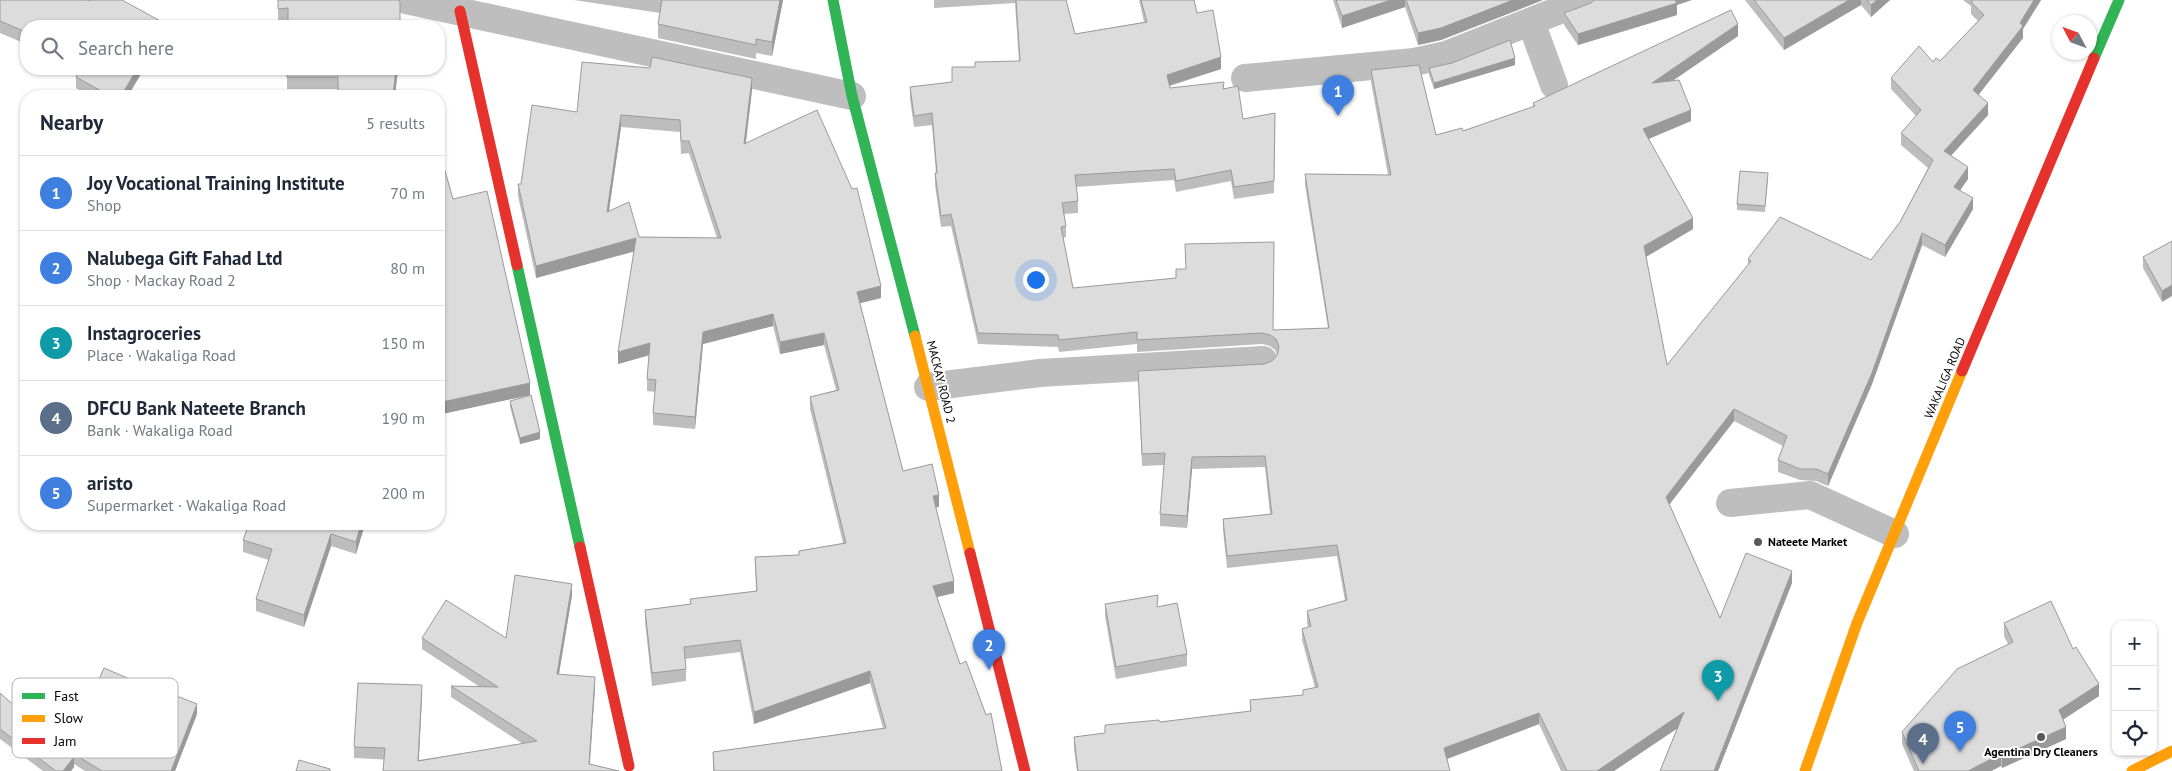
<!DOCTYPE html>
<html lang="en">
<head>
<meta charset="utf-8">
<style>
  body { margin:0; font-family:"PT Sans",sans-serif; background:#f2f2f3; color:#1f2937 }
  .controls { position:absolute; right:15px; bottom:15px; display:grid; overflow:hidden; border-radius:10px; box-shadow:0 1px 4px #0004 }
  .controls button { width:45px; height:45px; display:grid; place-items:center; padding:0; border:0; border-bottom:1px solid #e0e1e3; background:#fff; color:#1f2937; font:25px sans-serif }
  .compass { position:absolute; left:2052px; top:15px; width:45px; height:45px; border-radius:50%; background:#fff; box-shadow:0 1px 4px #0004; rotate:311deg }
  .you { position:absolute; left:1035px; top:279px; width:18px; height:18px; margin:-12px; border:4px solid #fff; border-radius:50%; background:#1a73e8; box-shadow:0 0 0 8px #1a73e833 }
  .badge { display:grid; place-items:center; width:32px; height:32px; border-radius:50%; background:#111827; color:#fff; font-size:16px; font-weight:700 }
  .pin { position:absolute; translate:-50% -41px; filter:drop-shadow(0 1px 2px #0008) }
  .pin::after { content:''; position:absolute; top:26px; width:18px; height:15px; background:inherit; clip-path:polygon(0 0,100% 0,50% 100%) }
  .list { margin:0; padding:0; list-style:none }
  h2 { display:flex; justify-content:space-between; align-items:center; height:65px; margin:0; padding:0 20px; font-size:21px }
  h2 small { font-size:16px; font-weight:400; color:#747a83 }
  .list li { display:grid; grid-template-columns:32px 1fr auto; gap:15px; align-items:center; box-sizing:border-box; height:75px; padding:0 20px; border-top:1px solid #e0e1e3 }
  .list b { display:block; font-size:19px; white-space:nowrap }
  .list p { margin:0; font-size:16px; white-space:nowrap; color:#747a83 }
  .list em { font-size:16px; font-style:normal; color:#747a83 }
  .icon { flex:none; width:28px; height:28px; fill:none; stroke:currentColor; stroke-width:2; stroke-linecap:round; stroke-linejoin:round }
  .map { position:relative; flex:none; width:2172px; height:771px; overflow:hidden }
  .search { position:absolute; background:#fff; box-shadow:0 1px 4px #0004; left:20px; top:20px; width:425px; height:55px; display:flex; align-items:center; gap:12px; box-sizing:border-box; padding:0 18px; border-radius:20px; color:#747a83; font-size:19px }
  .panel { position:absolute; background:#fff; box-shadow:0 1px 4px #0004; left:20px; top:90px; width:425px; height:440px; border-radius:20px }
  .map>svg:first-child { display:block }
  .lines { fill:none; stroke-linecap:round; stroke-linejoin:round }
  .street { stroke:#bebebe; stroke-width:28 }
  .fast { stroke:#30b455; stroke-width:11 }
  .slow { stroke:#ff9f0a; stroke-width:11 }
  .jam { stroke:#e5322d; stroke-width:11 }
  .wall { fill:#bdbdbd; fill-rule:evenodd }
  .shaded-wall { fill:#9a9a9a }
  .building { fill:#dcdcdc; stroke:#9a9a9a; fill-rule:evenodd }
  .poi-dot { fill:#595959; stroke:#fff; stroke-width:2 }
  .labels { text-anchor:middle; stroke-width:4; stroke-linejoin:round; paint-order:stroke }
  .street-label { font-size:12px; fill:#000; stroke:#fff }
  .poi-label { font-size:12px; font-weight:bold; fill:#000; stroke:#fff; text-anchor:start }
  .key { fill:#fff; stroke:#b2b2b2; stroke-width:1 }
  .key-label { font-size:14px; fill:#000 }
</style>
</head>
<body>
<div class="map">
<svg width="2172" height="771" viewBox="0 0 2172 771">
  <rect width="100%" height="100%" fill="#fff"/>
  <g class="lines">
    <path class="street" d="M406,0L852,96
      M1531,22L1554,85
      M1245,78L1414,62L1446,55L1585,0
      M928,387L1040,373L1263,360
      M1730,503L1810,495L1895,534"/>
    <path class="fast" d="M833,0L852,96L915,336
      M2094,58L2119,0
      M517,265L580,547"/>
    <path class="slow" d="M915,336L970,553
      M1805,771L1857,623L1962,371
      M2132,771L2172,751"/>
    <path class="jam" d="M460,11L517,265
      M1962,371L2094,58
      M580,547L629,766
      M970,553L1025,771"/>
  </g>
  <path class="wall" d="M0,0L164,26H26V44L0,33Z
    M278,0H398L288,20L278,21Z
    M574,0H783L772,56L756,53V59L658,38V24L660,13Z
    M934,0H1066L1075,34L1144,22L1139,0H1194L1197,13L1221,69L1170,86V88L1224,89L1243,119L1275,113L1274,193L1234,199L1231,181L1176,192L1174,180L1076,187L1078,201V213L1064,214L1066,226V237L1063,238L1073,288L1273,330L1328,328L1305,185V174L1388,175L1371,82V70L1436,135L1463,131L1533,107V103L1738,36L1672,81L1691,121L1649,139L1693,229L1646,257L1667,365L1748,265V259L1871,260L1900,222L1928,168L1901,145V133L1916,116L1891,89V78L1933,62L1940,61L1978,21L1971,14V6L1963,0H2041L2023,29V38L1978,95L1988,115L1951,156L1968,179L1960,190L1973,209L1945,257L1922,245L1872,384L1828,486L1816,481L1800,480L1778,472V460L1783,446L1734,421L1669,504L1720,618L1792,583L1718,771H1660L1677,728L1614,771H1561L1539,724L1447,759L1450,771H1077L1074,749V737L1105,733V725L1160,722L1250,711V700L1303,695L1315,688L1302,640V629L1308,627L1307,623V611L1345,601L1337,556L1227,568L1223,530V519L1270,514L1265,467L1192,469L1187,528L1160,526V514L1164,465L1142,466L1138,371L1264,364L1272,361L1277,355L1276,351L1270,346L1262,344L1137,352V344L1059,352L1058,347L978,344L951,226L941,227L935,185V173H936L932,125L914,127L910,99V87L952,82L975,67L1019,61L1015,3L934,8Z
    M1333,0H1543L1441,40L1418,45L1405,7L1342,28Z
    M1745,0H1890L1871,17L1861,5L1784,50Z
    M1591,3L1677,5V15L1578,45L1564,25V13Z
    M1452,63L1515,65L1434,89L1429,75V68Z
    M287,69H398L395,96H338V89H287Z
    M76,77L128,96H89L76,88Z
    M752,90L746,143L881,298L860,303L903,471L939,507H936L954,593L937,597L960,664L1002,771H713V752L883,728L870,683L754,724L740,652L685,659L686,669V681L652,686L645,622V610L690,604V599L756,591L755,557L799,555V551L843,543L810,409V397L836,390L824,345L780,354L773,326L703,344L695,429L653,425V413L655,392L647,391V379L649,355L618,364L634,251L536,278L518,196V184H521L577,112ZM621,127L680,132L681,154L689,153L717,238L639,237L609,211Z
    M439,150L453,199L530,395L442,414V426H439Z
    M1768,179L1765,212L1737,210V204Z
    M2172,241L2162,302L2143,268V257Z
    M510,401L540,439L520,444L510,407Z
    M249,524H365L356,554L331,546L304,627L256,611V599L269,560L243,552V540Z
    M572,595L559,674L595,688L590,764L619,771L354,758V747L422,696L419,760L523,744L451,697V686L480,687L422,649V638H506Z
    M1105,604L1158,607L1187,654V666L1116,679L1105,616Z
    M2004,623L2073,649L2099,696L2063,720L2066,739L2002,768L2001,766L1991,771H1914L1902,744V732L2008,644L2004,636Z
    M0,693L18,709L83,715L197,714L175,771H85L74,764V767L71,771H43L0,739Z"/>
  <path class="shaded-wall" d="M780,0H783L772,56V42Z
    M1391,0H1405V7L1342,28V16Z
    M1513,0H1543L1441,40L1418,45V33Z
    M1673,0H1692L1677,5V15L1578,45V34Z
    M1849,0H1861V5L1784,50V38Z
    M1877,0H1890L1871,17V5Z
    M2034,0H2041L2023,29V38L1973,102V90L2020,23Z
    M1738,24V36L1652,95V83Z
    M1221,57V69L1167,86V75Z
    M1515,58V65L1434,89V83Z
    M137,69H144L128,96H121Z
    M396,69H398L395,96H393Z
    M752,78V90L744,156V144Z
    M1988,103V115L1944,163V151Z
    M1691,110V121L1643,141V129Z
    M621,115V127L607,224V212Z
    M1968,167V179L1954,199V187Z
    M1973,198V209L1945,257V245Z
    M1693,218V229L1644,258V246Z
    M1922,233V245L1872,384L1828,486V474Z
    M636,238V251L536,278V266Z
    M2172,285V296L2162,302V291Z
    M881,286V298L857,304V292Z
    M773,314V326L703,344L695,429V417L703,332Z
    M824,333V345L780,354V342Z
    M650,343V355L618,364V352Z
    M530,383V395L442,414V402Z
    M1734,409V421L1666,509V497Z
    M540,432V439L520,444V438Z
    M1192,457V469L1187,528V516Z
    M939,495V507L933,508V496Z
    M361,524H365L356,554V542Z
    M331,534V546L304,627V615Z
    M1792,571V583L1718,771H1714Z
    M954,581V593L933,598V586Z
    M572,584V595L557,685V674Z
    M870,671V683L754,724V712Z
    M595,677V688L589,771V764Z
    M2099,684V696L2059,722V710Z
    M422,685V696L418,771V761Z
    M197,704V714L175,771H171Z
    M1684,712V724L1614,771H1597Z
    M1539,713V724L1444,760V748Z
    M2066,727V739L2002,768V756Z
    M2001,754V766L1991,771H1968Z
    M74,757V767L71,771H63Z"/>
  <path class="building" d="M0,0H87L90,1L91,0H122L164,23L163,26H26V32L0,21Z
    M278,0H398L400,2V26H288V8L278,9Z
    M662,0H780L772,42L756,39V45L658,24Z
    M1016,0H1066L1075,34L1147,22L1141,0H1194L1197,13L1213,10L1221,57L1167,75L1170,88L1224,82L1223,89L1238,86L1243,119L1275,113L1274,181L1234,187L1231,170L1176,181L1174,169L1075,175L1078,201L1062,203L1066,226L1061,227L1073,288L1176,278V269H1186L1185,244L1274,242L1273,330L1329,328L1305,174L1391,175L1371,70L1419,65L1436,135L1462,128L1463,131L1535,106L1533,103L1731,10L1738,24L1652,83L1679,80L1691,110L1643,129L1693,218L1644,246L1667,365L1751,261L1748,259L1780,217L1871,260L1900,222L1933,160L1901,133L1921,110L1891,78L1919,46L1933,62L1936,58L1940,61L1984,15L1971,2L1973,0H2034L2020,23L2023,26L1973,90L1988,103L1944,151L1968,167L1954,187L1973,198L1945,245L1922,233L1872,373L1828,474L1816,469H1800L1778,460L1787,436L1734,409L1666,497L1720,618L1746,553L1792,571L1714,771H1660L1684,712L1597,771H1567L1539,713L1444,748L1450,771H1078L1074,737L1105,733V725L1159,720L1160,722L1251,711L1250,700L1303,695V690L1318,687L1302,629L1311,626L1307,611L1347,600L1337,545L1227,556L1223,519L1272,514L1265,456L1192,457L1187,516L1160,514L1165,453L1142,454L1138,371L1264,364L1272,361L1277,355L1279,347L1276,339L1270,335L1262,333L1137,340V332L1059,340L1058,335L978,333L951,214L941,216L935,173H937L932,113L914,116L910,87L952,82V67H975V62L1020,61Z
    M1336,0H1391L1342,16Z
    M1406,0H1513L1441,28L1418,33Z
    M1594,0H1675L1677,3L1578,34L1564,13L1591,3Z
    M1754,0H1849L1784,38Z
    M1867,0H1877L1871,5Z
    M1510,40L1515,58L1434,83L1429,68L1452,63Z
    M652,57L752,78L744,144L817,110L852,189L857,188L881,286L857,292L903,471L932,464L939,495L933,496L954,581L933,586L960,664L966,661L986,715L991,713L1002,771H714L713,752L886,728L870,671L754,712L740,640L684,647L686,669L652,673L645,610L691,604L690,599L757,591L755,557L799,555V551L846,543L810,397L839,390L824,333L780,342L773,314L703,332L695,417L653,413L656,380L647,379L650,343L618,352L636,238L536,266L518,184H521L532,105L577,112L582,62L650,68ZM621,115L680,120L681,141H689L721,238L639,237L629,202L607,212Z
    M80,69H137L121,96H110L76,77Z
    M287,69H396L393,96H338V77H287Z
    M439,150L453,199L487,191L530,383L442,402V414H439Z
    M1740,171L1768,173L1765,206L1737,204Z
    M2172,241V285L2162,291L2143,257Z
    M531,395L540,432L520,438L510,401Z
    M249,524H361L356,542L331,534L304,615L256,599L272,549L243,540Z
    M515,575L572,584L557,674L595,677L589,764L619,771H383L385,748L354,747L358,683L422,685L418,761L537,741L451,686L498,687L422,638L446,600L506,638Z
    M1158,595L1157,607L1177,603L1187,654L1116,667L1105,604Z
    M2051,601L2073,649L2076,647L2099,684L2059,710L2066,727L2002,756L2001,754L1968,771H1919L1902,732L1957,669L2013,642L2004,623Z
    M104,668L153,689L154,687L197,704L171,771H102L59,745L74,757L63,771H56L0,729V693L18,709L32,685L83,715Z
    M299,760L330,769V771H296Z"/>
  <g class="poi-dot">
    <circle cx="1758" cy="542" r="5"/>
    <circle cx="2041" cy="737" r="5"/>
  </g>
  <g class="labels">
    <g class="street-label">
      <text transform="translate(1945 378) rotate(-67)" y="4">WAKALIGA ROAD</text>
      <text transform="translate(941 382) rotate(76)" y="4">MACKAY ROAD 2</text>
    </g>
    <g class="poi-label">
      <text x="1768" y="546">Nateete Market</text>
      <text x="2041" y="756" text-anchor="middle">Agentina Dry Cleaners</text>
    </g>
  </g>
  <rect x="12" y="678" width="166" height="80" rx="8" class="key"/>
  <rect x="22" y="693" width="23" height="6" fill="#30b455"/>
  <rect x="22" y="715" width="23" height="7" fill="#ff9f0a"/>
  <rect x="22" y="738" width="23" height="6" fill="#e5322d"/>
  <g class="key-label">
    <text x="54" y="701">Fast</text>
    <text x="54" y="723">Slow</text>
    <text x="54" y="746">Jam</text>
  </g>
</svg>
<div class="controls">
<button>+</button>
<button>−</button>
<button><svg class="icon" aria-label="locate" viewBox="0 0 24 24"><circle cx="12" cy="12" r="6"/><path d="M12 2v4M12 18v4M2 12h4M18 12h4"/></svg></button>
</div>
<svg class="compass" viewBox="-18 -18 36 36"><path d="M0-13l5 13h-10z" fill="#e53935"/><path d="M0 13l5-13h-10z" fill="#747a83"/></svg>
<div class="you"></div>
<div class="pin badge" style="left:1338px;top:116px;background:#3f7fe0">1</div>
<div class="pin badge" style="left:989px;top:670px;background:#3f7fe0">2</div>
<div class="pin badge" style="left:1718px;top:701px;background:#0f9aa8">3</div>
<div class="pin badge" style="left:1923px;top:764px;background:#5c6f8a">4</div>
<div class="pin badge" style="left:1960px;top:752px;background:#3f7fe0">5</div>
<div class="search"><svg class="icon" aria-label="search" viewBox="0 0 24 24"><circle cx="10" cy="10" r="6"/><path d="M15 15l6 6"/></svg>Search here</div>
<section class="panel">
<h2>Nearby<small>5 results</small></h2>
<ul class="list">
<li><span class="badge" style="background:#3f7fe0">1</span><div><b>Joy Vocational Training Institute</b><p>Shop</p></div><em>70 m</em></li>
<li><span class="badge" style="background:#3f7fe0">2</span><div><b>Nalubega Gift Fahad Ltd</b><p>Shop · Mackay Road 2</p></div><em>80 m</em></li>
<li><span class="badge" style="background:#0f9aa8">3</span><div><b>Instagroceries</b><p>Place · Wakaliga Road</p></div><em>150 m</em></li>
<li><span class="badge" style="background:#5c6f8a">4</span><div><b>DFCU Bank Nateete Branch</b><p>Bank · Wakaliga Road</p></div><em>190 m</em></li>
<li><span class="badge" style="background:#3f7fe0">5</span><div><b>aristo</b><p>Supermarket · Wakaliga Road</p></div><em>200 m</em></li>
</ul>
</section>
</div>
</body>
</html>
